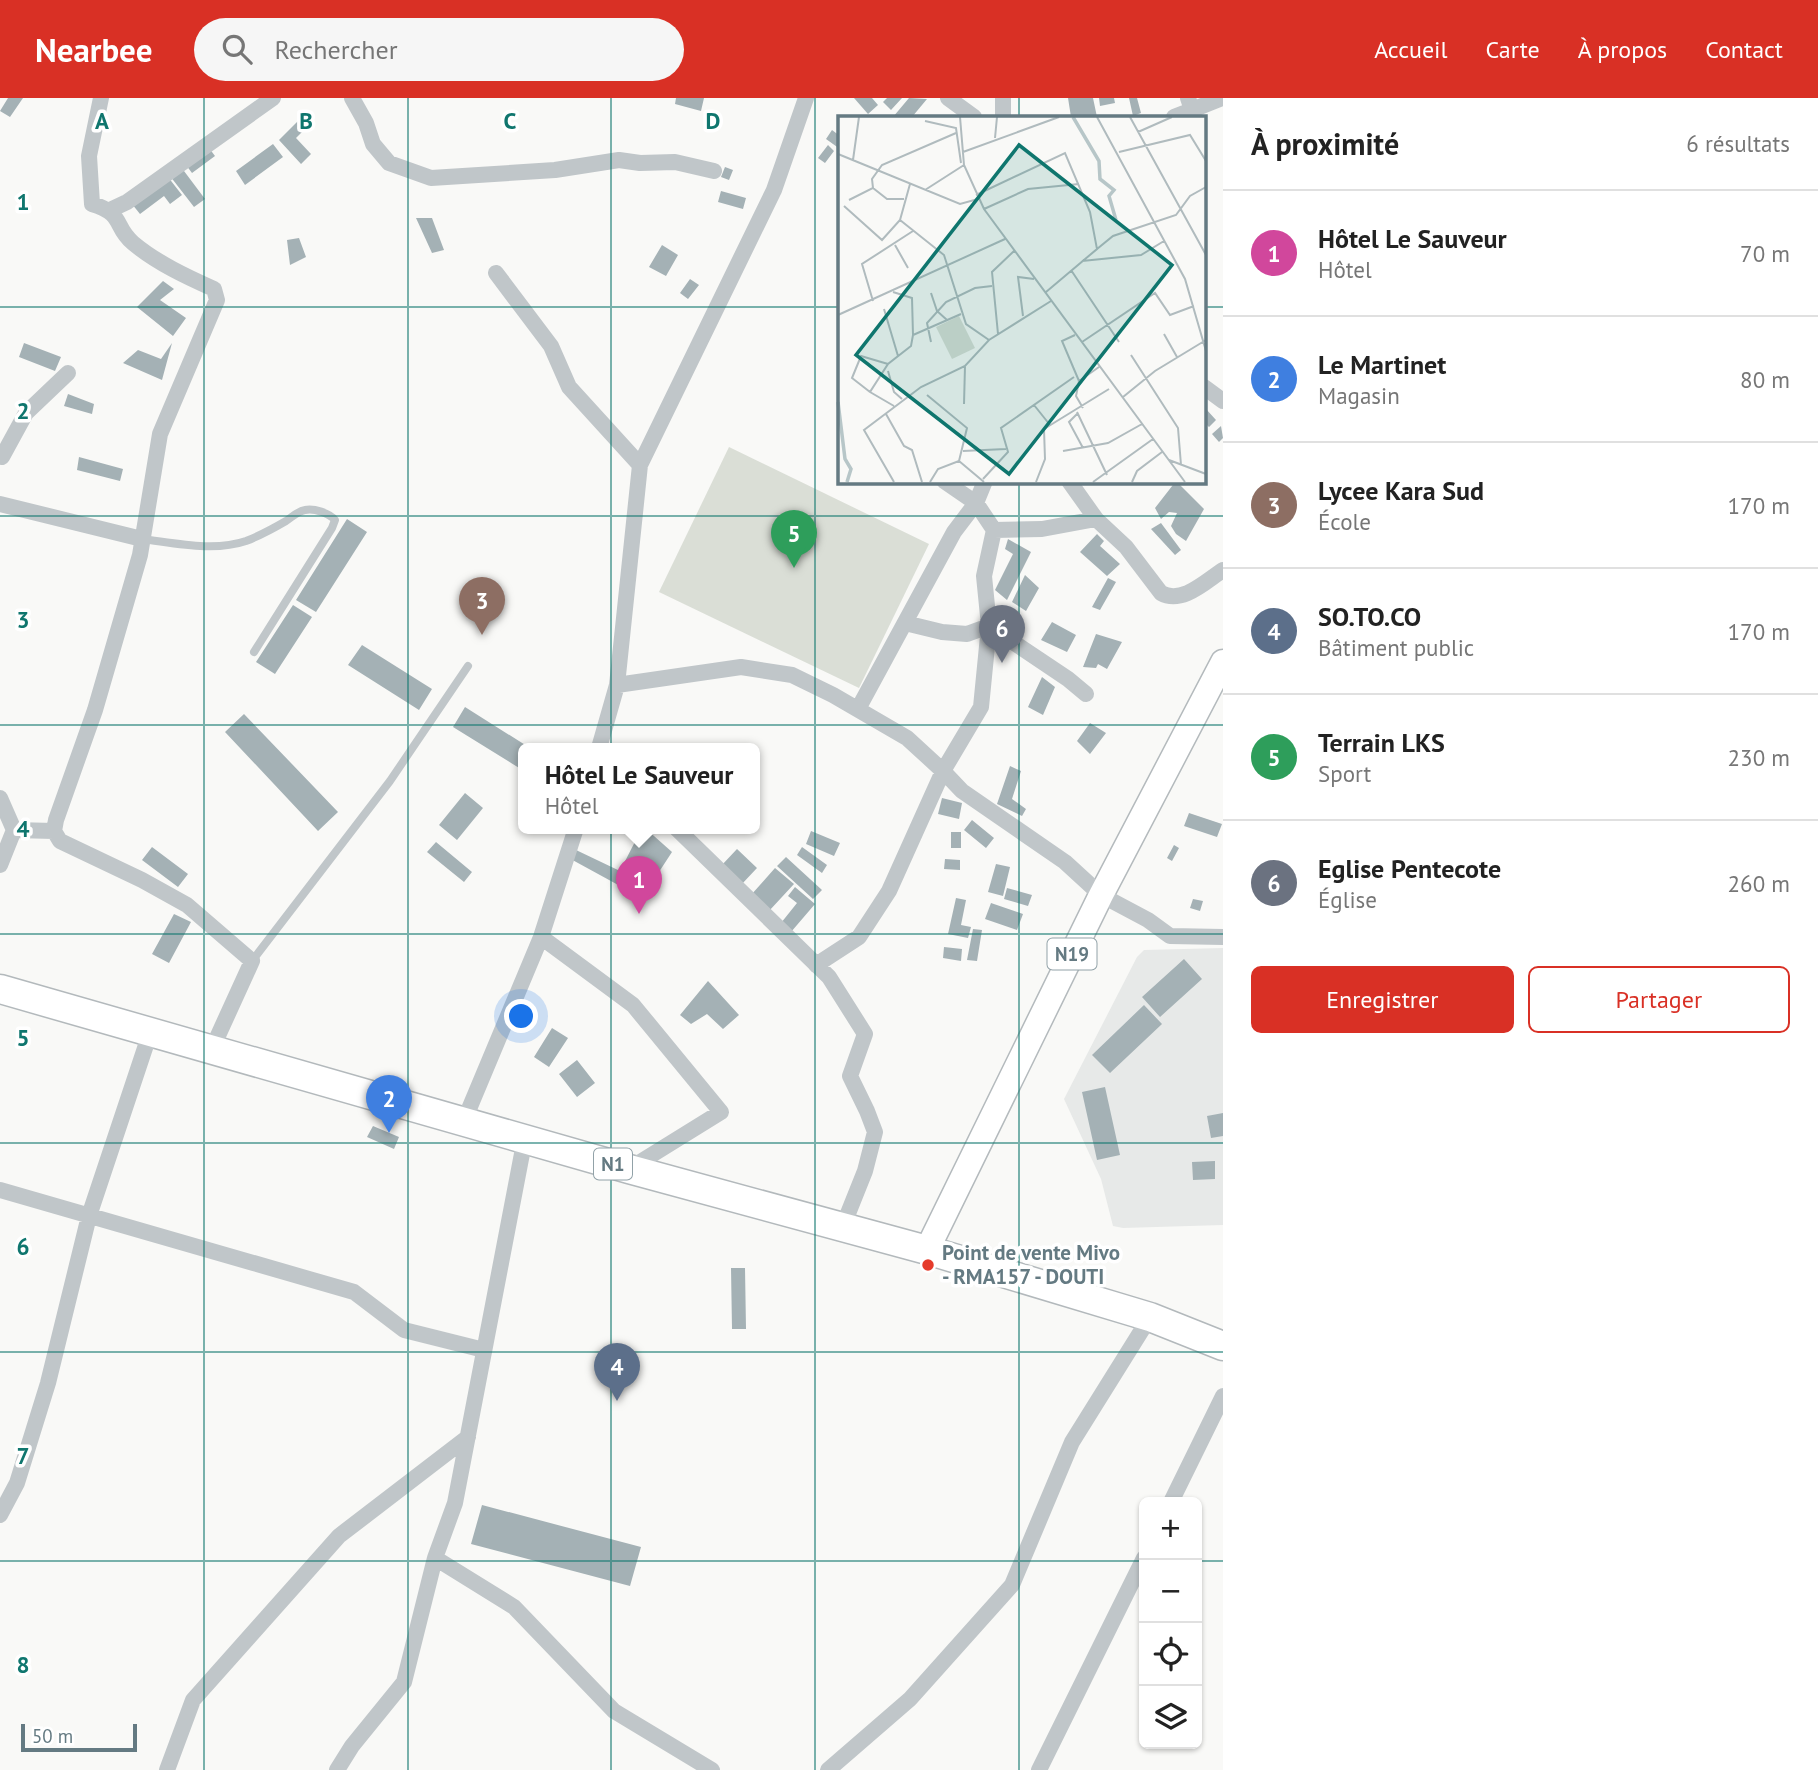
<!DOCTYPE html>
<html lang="fr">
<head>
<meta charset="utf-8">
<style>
  body { margin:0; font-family:"PT Sans",sans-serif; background:#f6f6f6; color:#222 }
  .controls { position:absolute; right:21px; bottom:21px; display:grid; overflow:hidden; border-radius:10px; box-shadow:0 2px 5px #0004 }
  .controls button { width:63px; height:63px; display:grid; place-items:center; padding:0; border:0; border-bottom:2px solid #e0e0e0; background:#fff; color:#222; font:35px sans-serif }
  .scale { position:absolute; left:21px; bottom:18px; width:116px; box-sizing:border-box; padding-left:7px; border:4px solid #647a82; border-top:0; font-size:19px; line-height:24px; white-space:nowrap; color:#647a82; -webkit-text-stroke:5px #fff; paint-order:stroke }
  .you { position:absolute; left:522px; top:919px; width:24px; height:24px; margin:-18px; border:5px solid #fff; border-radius:50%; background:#1a73e8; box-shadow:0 0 0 10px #1a73e833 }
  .badge { display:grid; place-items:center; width:46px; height:46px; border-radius:50%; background:#d93025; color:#fff; font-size:23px; font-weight:700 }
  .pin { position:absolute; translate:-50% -58px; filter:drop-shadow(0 2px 4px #0008) }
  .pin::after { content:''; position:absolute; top:37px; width:24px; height:21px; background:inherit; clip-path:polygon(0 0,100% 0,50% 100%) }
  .popup { position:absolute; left:518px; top:645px; width:242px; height:91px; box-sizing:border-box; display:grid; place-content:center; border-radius:10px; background:#fff; filter:drop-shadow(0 2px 5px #0005); font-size:23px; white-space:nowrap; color:#767676 }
  .popup b { font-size:26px; color:#222 }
  .popup::after { content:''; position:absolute; left:50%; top:100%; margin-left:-14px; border:14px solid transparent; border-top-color:#fff }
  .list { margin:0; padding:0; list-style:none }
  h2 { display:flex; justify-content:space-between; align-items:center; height:91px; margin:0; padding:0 28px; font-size:30px }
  h2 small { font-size:23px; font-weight:400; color:#767676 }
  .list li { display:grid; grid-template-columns:46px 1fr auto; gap:21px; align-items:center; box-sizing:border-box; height:126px; padding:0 28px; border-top:2px solid #e0e0e0 }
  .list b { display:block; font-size:26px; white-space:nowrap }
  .list p { margin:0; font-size:23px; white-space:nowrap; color:#767676 }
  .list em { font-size:23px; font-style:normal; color:#767676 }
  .actions { display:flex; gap:14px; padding:21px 28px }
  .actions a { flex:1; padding:16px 0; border:2px solid #d93025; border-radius:10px; text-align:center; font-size:24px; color:#d93025 }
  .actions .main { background:#d93025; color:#fff }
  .icon { flex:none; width:38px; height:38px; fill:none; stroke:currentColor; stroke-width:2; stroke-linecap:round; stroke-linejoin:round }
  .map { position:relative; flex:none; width:1223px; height:1672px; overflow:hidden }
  header { display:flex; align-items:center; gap:42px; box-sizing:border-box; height:98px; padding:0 35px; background:#d93025; color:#fff }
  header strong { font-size:33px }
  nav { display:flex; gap:38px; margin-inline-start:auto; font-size:24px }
  .search { width:490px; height:63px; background:#f6f6f6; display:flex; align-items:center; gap:18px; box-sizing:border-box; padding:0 24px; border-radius:38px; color:#767676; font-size:26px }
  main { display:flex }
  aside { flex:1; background:#fff }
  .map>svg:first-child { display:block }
  .built { fill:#e7e9e8 }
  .green { fill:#daded6 }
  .building { fill:#a4b1b5 }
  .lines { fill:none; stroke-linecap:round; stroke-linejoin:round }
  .primary-casing { stroke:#b4babd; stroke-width:27 }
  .highway-casing { stroke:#b3b9bc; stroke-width:31 }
  .lane { stroke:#c0c6c9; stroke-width:8 }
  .street { stroke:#c0c6c9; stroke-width:16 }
  .primary { stroke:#fff; stroke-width:24 }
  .highway { stroke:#fff; stroke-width:28 }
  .grid { fill:none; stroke:#0f766e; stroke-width:2; stroke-opacity:0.55 }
  .poi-dot { fill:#e53b2b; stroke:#fff; stroke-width:2.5 }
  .labels { text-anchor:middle; stroke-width:7; stroke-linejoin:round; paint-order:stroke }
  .shield { fill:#fff; stroke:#92a2a8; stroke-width:2 }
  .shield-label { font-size:19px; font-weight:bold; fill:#647a82 }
  .poi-label { font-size:21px; font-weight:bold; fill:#647a82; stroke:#fff; text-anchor:start }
  .inset-river { fill:none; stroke:#b7c6c8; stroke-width:3.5 }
  .inset-road { fill:none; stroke:#b0bbbe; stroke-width:2 }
  .view { fill:#0f766e; fill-opacity:0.15; stroke:#0f766e; stroke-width:3.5 }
  .inset-edge { fill:none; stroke:#647a82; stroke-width:3.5 }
  .grid-label { font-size:23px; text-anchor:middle; font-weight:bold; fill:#0f766e; stroke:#fff; stroke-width:7; stroke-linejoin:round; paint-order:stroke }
</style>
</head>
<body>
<header>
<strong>Nearbee</strong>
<div class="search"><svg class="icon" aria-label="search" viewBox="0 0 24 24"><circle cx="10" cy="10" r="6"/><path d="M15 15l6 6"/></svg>Rechercher</div>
<nav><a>Accueil</a><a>Carte</a><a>À propos</a><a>Contact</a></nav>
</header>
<main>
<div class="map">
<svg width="1223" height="1672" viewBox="0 0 1223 1672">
  <rect width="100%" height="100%" fill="#f9f9f7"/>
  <path class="built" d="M1223,850V1127L1123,1130L1113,1128L1101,1081L1064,1001L1137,859L1144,852Z"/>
  <path class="green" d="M729,349L929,446L859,590L659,494Z"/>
  <path class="building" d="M8,0H23L10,19L0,13Z
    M676,0H704L701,13L675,6Z
    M854,0H872L878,7L868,16Z
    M887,0H902L891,12L883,4Z
    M909,0L927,1L912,19H893Z
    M1068,0H1093L1097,19H1071Z
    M1099,0H1114L1115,5L1100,8Z
    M1129,0H1137L1141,15L1133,18Z
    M304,17L312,24L296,40L311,56L301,66L279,42Z
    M832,32L840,38V51L826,41Z
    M273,46L283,59L245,87L236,73Z
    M828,47L834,53L825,65L818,60Z
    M209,50L215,58L192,75L186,67Z
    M181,69L205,101L194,109L170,78Z
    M725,69L733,72L729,82L721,79Z
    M168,79L182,97L170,106L164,98L140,116L132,106Z
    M721,93L746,100L743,111L718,104Z
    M416,120H432L444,152L432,155Z
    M299,140L306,159L290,167L287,142Z
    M662,147L678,157L666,178L649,169Z
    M690,181L699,187L688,201L680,195Z
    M163,183L174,191L160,202L186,220L173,238L137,209Z
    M24,245L61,259L55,273L19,259Z
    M172,245L162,282L123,265L138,252L161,261Z
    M68,296L94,306L92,316L64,308Z
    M1206,311L1216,322L1209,329L1204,324Z
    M1221,328L1223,340L1219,344L1212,336Z
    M79,359L123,371L120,383L77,372Z
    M1176,383L1204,411L1186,443L1176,436L1171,428L1177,415L1169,414L1161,421L1155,410Z
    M347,421L367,434L316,514L296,502Z
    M1161,425L1181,452L1175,457L1151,431Z
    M1097,436L1104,443L1100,448L1120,466L1107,478L1080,454Z
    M1008,441L1031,454L1007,502L995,492L1013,456L1005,451Z
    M1025,477L1039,490L1026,513L1012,504Z
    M1108,480L1116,484L1100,512L1092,509Z
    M293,507L312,519L275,576L256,564Z
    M1052,524L1076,537L1067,554L1041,542Z
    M1096,536L1122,544L1107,571L1098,566L1096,570L1083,569Z
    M362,547L432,591L419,612L348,567Z
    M1042,579L1055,589L1043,617L1028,609Z
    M465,609L530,650H524V673L453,629Z
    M244,616L338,714L318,733L225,634Z
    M1090,625L1106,635L1090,656L1077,643Z
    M1010,668L1021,673L1012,701L1026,711L1022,718L997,706Z
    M465,695L483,710L457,742L439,727Z
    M942,700L962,705L959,721L938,716Z
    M1189,715L1222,726L1217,739L1184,728Z
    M972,722L994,740L986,750L964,732Z
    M642,730H645L672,754L642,800L567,759L576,752L620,773Z
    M811,733L840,745L834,758L806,746Z
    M951,734H961V750H951Z
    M436,744L472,774L464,784L427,754Z
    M1174,747L1179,750L1172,763L1167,760Z
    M152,749L188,776L178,789L142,762Z
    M802,749L827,767L822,775L797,757Z
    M737,751L757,770L741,787L721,768Z
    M786,759L822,792L813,801L777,768Z
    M945,761L960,762V772L944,771Z
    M996,766L1010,769L1003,798L988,794Z
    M775,770L794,786L769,813L751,797Z
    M795,789L815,806L791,834L781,825L797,805L788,798Z
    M1007,790L1032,797L1028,808L1004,801Z
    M956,800L966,802L961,827L971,829L968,840L948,836Z
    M1193,801L1203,803L1200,813L1190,810Z
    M991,805L1023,816L1017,832L985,821Z
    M174,816L191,824L169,865L152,856Z
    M973,831L982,832L977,863L967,862Z
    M944,849L962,851L961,863L943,860Z
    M1184,861L1202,881L1160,919L1142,899Z
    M708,883L739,917L723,931L707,916L691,926L680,917Z
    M1144,907L1162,926L1110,975L1092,957Z
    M552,930L568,940L549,969L534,959Z
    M577,962L595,985L577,999L559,976Z
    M1105,989L1120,1057L1097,1062L1082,994Z
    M1223,1015V1038L1211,1040L1207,1018Z
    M373,1028L399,1039L394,1051L367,1039Z
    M1215,1063V1081L1193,1082L1192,1064Z
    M731,1170H745L746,1231H732Z
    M482,1407L641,1449L630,1488L471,1446Z"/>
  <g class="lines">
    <defs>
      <path id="primary" d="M927,1152L1101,797L1223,564"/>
      <path id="highway" d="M0,891L629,1071L927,1152L1150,1219L1223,1248"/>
    </defs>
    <use href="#primary" class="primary-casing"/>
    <use href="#highway" class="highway-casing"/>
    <path class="lane" d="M142,441C175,445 214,454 246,443C259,438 274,430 286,423C292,419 298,413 305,412C314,410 329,415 335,422L332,430L254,554
      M252,863L390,683L468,568"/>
    <path class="street" d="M101,0L89,58L92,106C125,116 113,128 133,145C157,165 187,179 214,191L217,202L160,336L140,457L95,612L56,722L54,733L60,743L142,782L187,807L252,863L211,953
      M352,0L366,25L373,46L389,65L431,80L555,72L619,62L640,65L675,64L714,73
      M948,0L974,19
      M1192,12L1222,0
      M1003,19V0
      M1174,19L1192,12L1188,0
      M110,112L127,104L273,0
      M496,175L551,248L569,289L640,367
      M1204,289L1223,303
      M2,359L26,315L68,275
      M1069,383L1096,421L1126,449L1161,495C1182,507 1206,483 1223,472
      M0,406L142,441
      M994,432L1042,431L1096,421
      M905,525L942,534L967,536L989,528
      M989,528L1068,581L1086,596
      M617,587L741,569L792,577L833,597L907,640L943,673L962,693L1065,764L1101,797L1148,822L1170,838L1223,839
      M858,611L954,434L976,405L985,383
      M599,650L617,587L640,367L774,92L806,0
      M0,700L14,732L0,767
      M676,730L829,879L865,936L850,978L867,1013L875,1034L865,1073L843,1128
      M14,732L54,733
      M541,839L633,907L721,1014L629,1071
      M816,867L859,839L889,793L943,673L981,609L989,528L984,478L994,432L976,405L944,383
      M464,1023L541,839L576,730
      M525,1040L455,1405L435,1460L514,1509L614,1613L712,1672
      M0,1092L354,1194L404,1232L484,1252
      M1171,1404L1223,1298
      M0,1417L17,1385L48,1285L89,1118L150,935
      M167,1672L193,1602L339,1438L468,1339
      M337,1672L352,1648L404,1584L435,1460
      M828,1672L910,1601L1012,1487L1072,1344L1150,1219
      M1039,1672L1144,1460"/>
    <use href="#primary" class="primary"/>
    <use href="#highway" class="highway"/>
  </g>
  <path class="grid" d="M204,0V1672M408,0V1672M611,0V1672M815,0V1672M1019,0V19M0,209H840M1204,209H1223M1019,383V1672M0,418H1223M0,627H1223M0,836H1223M0,1045H1223M0,1254H1223M0,1463H1144M1197,1463H1223"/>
  <circle class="poi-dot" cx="928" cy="1167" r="7"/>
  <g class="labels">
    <g class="shield">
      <rect x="1047.5" y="840.5" width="49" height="31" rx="5"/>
      <rect x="594" y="1050.5" width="38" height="31" rx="5"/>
    </g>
    <g class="shield-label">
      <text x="1072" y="863">N19</text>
      <text x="613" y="1073">N1</text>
    </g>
    <g class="poi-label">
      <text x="942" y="1162">Point de vente Mivo<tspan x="942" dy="24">- RMA157 - DOUTI</tspan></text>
    </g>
  </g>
  <g transform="translate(838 18)">
    <rect width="368" height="368" fill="#f9f9f7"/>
    <path d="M121,200L137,232L114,243L98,211Z" fill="#daded6"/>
    <path class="inset-river" d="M235,1L261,45L262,63L276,74L271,80L278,104M0,286L7,343L13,353L9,366"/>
    <path class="inset-road" d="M122,1L126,49L146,93L347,366M259,1L347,163L368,235M292,1L368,139M87,5L118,12L123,47M300,16L334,1M157,22L159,1M125,36L221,1M281,36L352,19L368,45M0,38L122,88L140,83M15,44L21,1M35,72L49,83H66M87,74L126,49M138,79L227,37L252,96L259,133L208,176M11,84L35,72L34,63L44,49L118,17M6,90L44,124L62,104L72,68M146,93L190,73L241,68M62,104L106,139L128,208L151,224M57,129L70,152M259,133L275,120L338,99L352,80L368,71M244,145L303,139L326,125M233,154L281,226M55,176L74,182L75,219M93,177L99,195L109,204M35,185L24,148L75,115M46,193L60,240M0,199L167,123M185,200L180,161L196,163M160,218L154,156L176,135M326,218L339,241M237,219L224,225L241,265M93,226L89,207L108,186L137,172L154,170M244,226L317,177L332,199L356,190M293,239L340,312L343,349M50,255L56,276L64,283M32,276L14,262L23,240L50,248M89,279L129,312L121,345L100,353L92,366M285,281L317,255L368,224M126,288L127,250M196,289L212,309M56,290L32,276L50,248L73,230L75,219L123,198M245,292L238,280L241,265L261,251M239,296L269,359M48,298L66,330L74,334L84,366M239,298L231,306L245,332M125,335L168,333M225,335L270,327L304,308M331,344L368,358M121,345L146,366M145,363L170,336L163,312L236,261M56,366L26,314L83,271L127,250L151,224L213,185M198,366L207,343L206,313L271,273M255,366L315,323M294,366L299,355L324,336"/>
    <path class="view" d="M181,29L334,149L171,358L18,239Z"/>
    <rect width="368" height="368" class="inset-edge"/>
  </g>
  <g class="grid-label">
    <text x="102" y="31">A</text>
    <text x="306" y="31">B</text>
    <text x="510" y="31">C</text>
    <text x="713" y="31">D</text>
    <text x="23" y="112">1</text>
    <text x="23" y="321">2</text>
    <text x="23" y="530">3</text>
    <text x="23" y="739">4</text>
    <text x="23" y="948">5</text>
    <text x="23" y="1157">6</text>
    <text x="23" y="1366">7</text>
    <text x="23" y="1575">8</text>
  </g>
</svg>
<div class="controls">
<button>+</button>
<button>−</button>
<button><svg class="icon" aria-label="locate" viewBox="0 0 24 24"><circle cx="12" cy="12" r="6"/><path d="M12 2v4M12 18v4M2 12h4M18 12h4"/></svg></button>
<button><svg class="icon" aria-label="layers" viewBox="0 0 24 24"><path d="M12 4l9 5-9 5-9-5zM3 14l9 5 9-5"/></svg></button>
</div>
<div class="scale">50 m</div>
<div class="you"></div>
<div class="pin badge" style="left:639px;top:816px;background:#d1479c">1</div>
<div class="popup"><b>Hôtel Le Sauveur</b>Hôtel</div>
<div class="pin badge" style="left:389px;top:1035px;background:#3f7fe0">2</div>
<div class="pin badge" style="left:482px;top:537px;background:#8d6e63">3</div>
<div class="pin badge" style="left:617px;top:1303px;background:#5c6f8a">4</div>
<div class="pin badge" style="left:794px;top:470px;background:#2e9e5b">5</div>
<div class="pin badge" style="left:1002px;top:565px;background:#6b7280">6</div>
</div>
<aside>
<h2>À proximité<small>6 résultats</small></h2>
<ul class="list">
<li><span class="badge" style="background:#d1479c">1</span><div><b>Hôtel Le Sauveur</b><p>Hôtel</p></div><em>70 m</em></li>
<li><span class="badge" style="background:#3f7fe0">2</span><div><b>Le Martinet</b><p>Magasin</p></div><em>80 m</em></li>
<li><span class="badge" style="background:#8d6e63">3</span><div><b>Lycee Kara Sud</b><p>École</p></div><em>170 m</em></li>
<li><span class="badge" style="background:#5c6f8a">4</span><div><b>SO.TO.CO</b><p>Bâtiment public</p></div><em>170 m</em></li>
<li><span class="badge" style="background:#2e9e5b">5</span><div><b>Terrain LKS</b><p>Sport</p></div><em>230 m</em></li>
<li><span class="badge" style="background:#6b7280">6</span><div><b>Eglise Pentecote</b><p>Église</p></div><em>260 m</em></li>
</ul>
<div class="actions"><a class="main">Enregistrer</a><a>Partager</a></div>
</aside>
</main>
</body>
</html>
